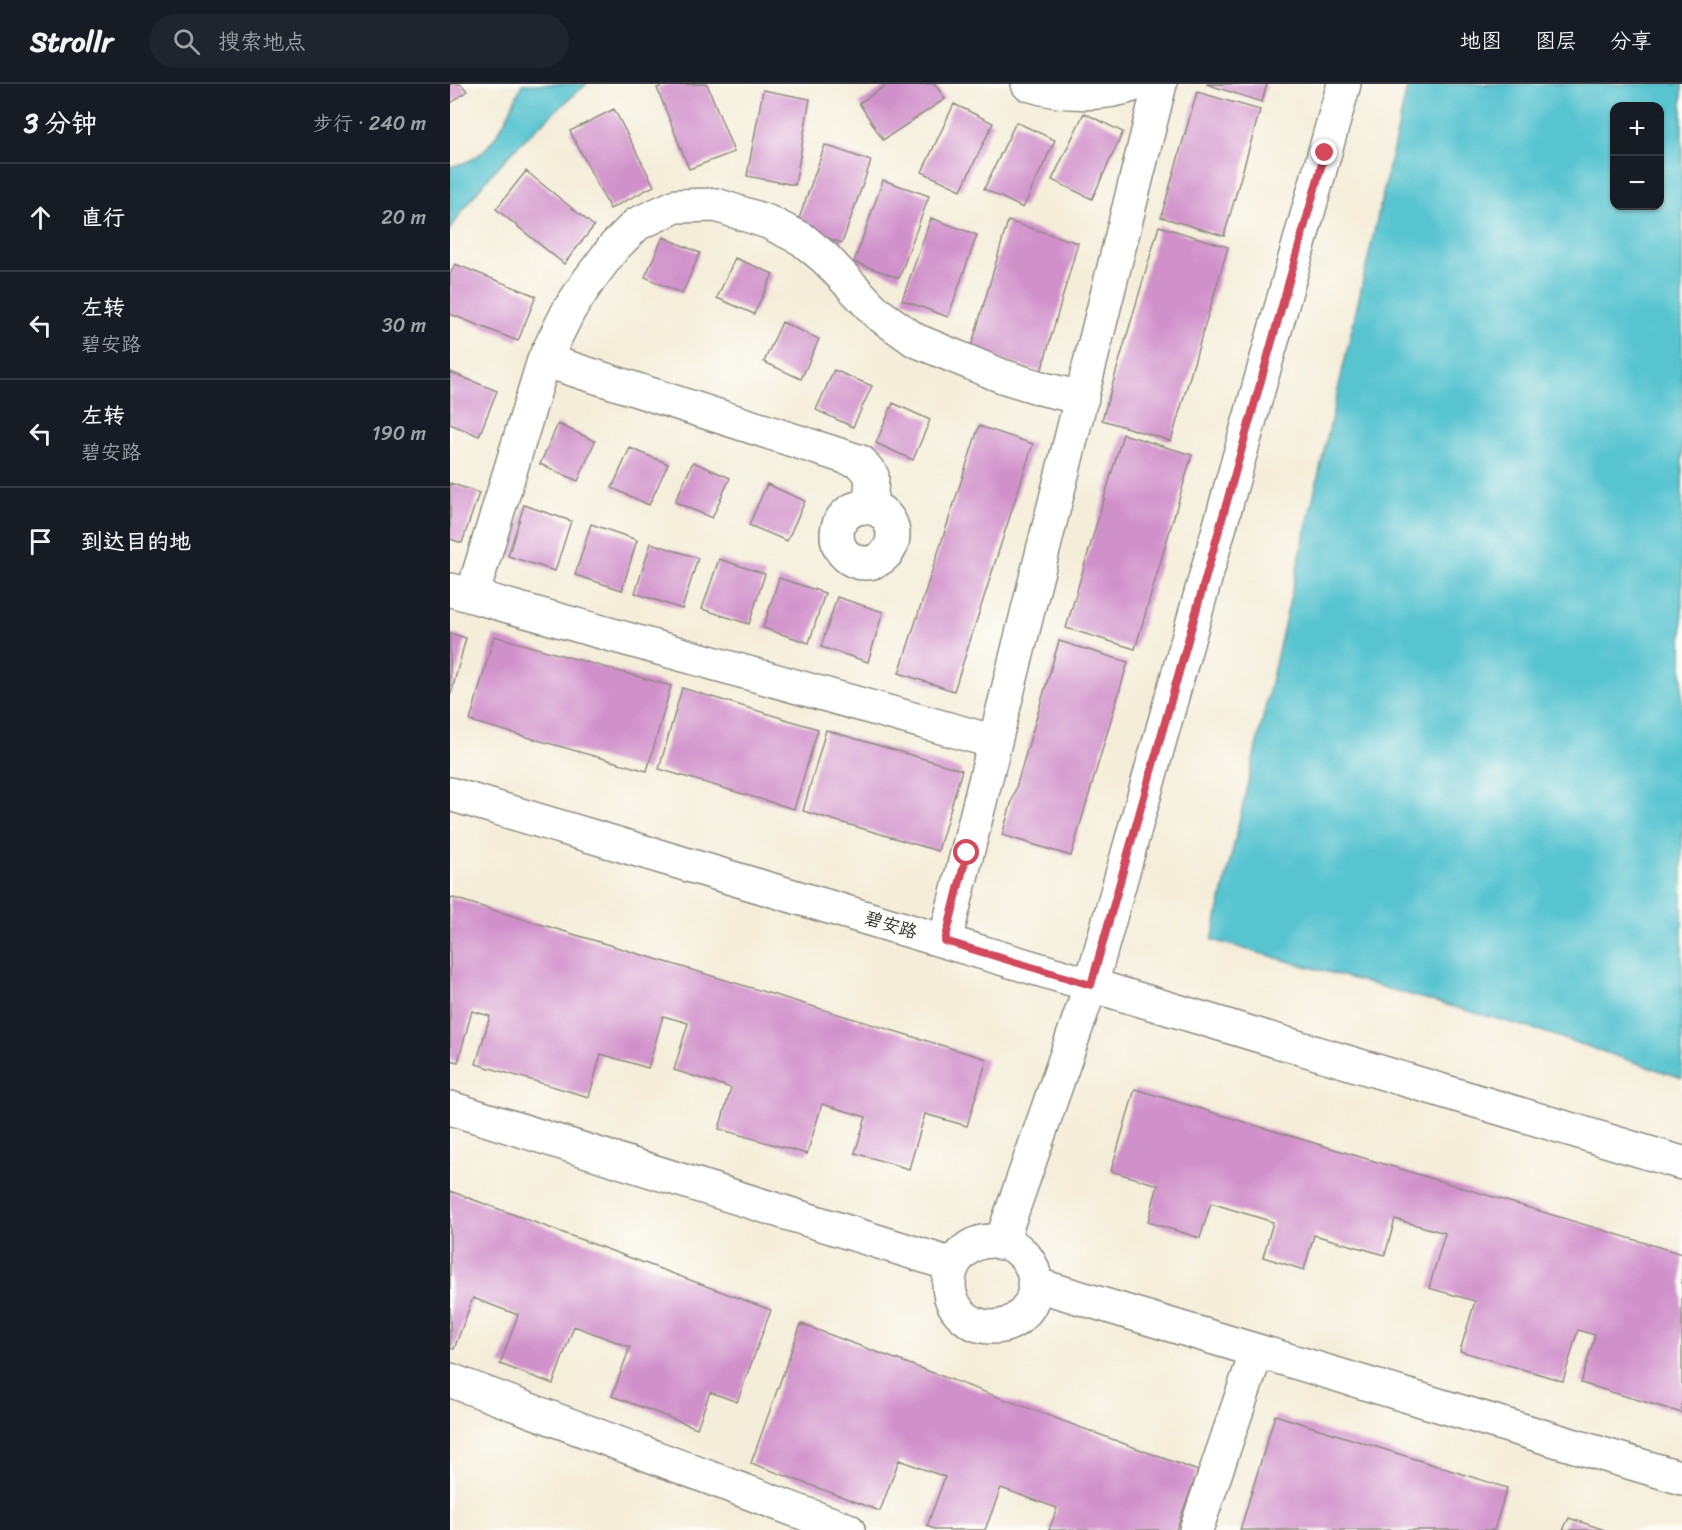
<!DOCTYPE html>
<html lang="zh">
<head>
<meta charset="utf-8">
<style>
  body { margin:0; font-family:Sriracha,"LXGW WenKai TC",sans-serif; background:#20242c; color:#f1f3f6 }
  .controls { position:absolute; right:18px; top:18px; display:grid; overflow:hidden; border-radius:12px; box-shadow:0 2px 4px #0004 }
  .controls button { width:54px; height:54px; display:grid; place-items:center; padding:0; border:0; border-bottom:2px solid #363941; background:#171b24; color:#f1f3f6; font:30px sans-serif }
  .stop { position:absolute; width:18px; height:18px; margin:-14px; border:4px solid #d1495b; border-radius:50%; background:#fff }
  .stop.end { background:#d1495b; border-color:#fff; box-shadow:0 2px 6px #0008 }
  .list { margin:0; padding:0; list-style:none }
  h2 { display:flex; justify-content:space-between; align-items:center; height:78px; margin:0; padding:0 24px; font-size:26px }
  h2 small { font-size:20px; font-weight:400; color:#9ea1a6 }
  .list li { display:grid; grid-template-columns:39px 1fr auto; gap:18px; align-items:center; box-sizing:border-box; height:108px; padding:0 24px; border-top:2px solid #363941 }
  .list b { display:block; font-size:22px; white-space:nowrap }
  .list p { margin:0; font-size:20px; white-space:nowrap; color:#9ea1a6 }
  .list em { font-size:20px; font-style:normal; color:#9ea1a6 }
  .icon { flex:none; width:33px; height:33px; fill:none; stroke:currentColor; stroke-width:2; stroke-linecap:round; stroke-linejoin:round }
  .map { position:relative; flex:none; width:1232px; height:1446px; overflow:hidden }
  header { display:flex; align-items:center; gap:36px; box-sizing:border-box; height:84px; padding:0 30px; background:#171b24; border-bottom:2px solid #363941 }
  header strong { font-size:28px }
  nav { display:flex; gap:33px; margin-inline-start:auto; font-size:21px }
  .search { width:420px; height:54px; background:#20242c; display:flex; align-items:center; gap:15px; box-sizing:border-box; padding:0 21px; border-radius:33px; color:#9ea1a6; font-size:22px }
  main { display:flex }
  aside { flex:1; background:#171b24 }
  .map>svg:first-child { display:block }
  .water { fill:#58c4d0; stroke:#42787e; stroke-width:1.5; fill-rule:evenodd }
  .building { fill:#d091ca }
  .lines { fill:none; stroke-linecap:round; stroke-linejoin:round }
  .minor-casing { stroke:#908c82; stroke-width:36 }
  .minor { stroke:#fff; stroke-width:33 }
  .route { stroke:#d1495b; stroke-width:8 }
  .labels { text-anchor:middle; stroke-width:4.5; stroke-linejoin:round; paint-order:stroke }
  .street-label { font-size:18px; fill:#2b2b2b; stroke:#fdfcf7 }
</style>
</head>
<body>
<header>
<strong>Strollr</strong>
<div class="search"><svg class="icon" aria-label="search" viewBox="0 0 24 24"><circle cx="10" cy="10" r="6"/><path d="M15 15l6 6"/></svg>搜索地点</div>
<nav><a>地图</a><a>图层</a><a>分享</a></nav>
</header>
<main>
<aside>
<h2>3 分钟<small>步行 · 240 m</small></h2>
<ul class="list">
<li><svg class="icon" aria-label="ahead" viewBox="0 0 24 24"><path d="M12 20V5M6 11l6-6 6 6"/></svg><div><b>直行</b></div><em>20 m</em></li>
<li><svg class="icon" aria-label="left" viewBox="0 0 24 24"><path d="M17 20v-9H6M10 6l-5 5 5 5"/></svg><div><b>左转</b><p>碧安路</p></div><em>30 m</em></li>
<li><svg class="icon" aria-label="left" viewBox="0 0 24 24"><path d="M17 20v-9H6M10 6l-5 5 5 5"/></svg><div><b>左转</b><p>碧安路</p></div><em>190 m</em></li>
<li><svg class="icon" aria-label="arrive" viewBox="0 0 24 24"><path d="M6 21V4h12l-3 4 3 4H6"/></svg><div><b>到达目的地</b></div></li>
</ul>
</aside>
<div class="map">
<svg width="1232" height="1446" viewBox="0 0 1232 1446">
  <rect width="100%" height="100%" fill="#fdfcf7"/>
  <filter id="ink" filterUnits="userSpaceOnUse"><feTurbulence type="fractalNoise" baseFrequency=".0167" numOctaves="2"/><feDisplacementMap in="SourceGraphic" scale="12" xChannelSelector="R" yChannelSelector="G"/><feConvolveMatrix kernelMatrix="1 2 1 2 8 2 1 2 1" color-interpolation-filters="sRGB"/></filter>
  <filter id="wash" filterUnits="userSpaceOnUse"><feTurbulence type="fractalNoise" baseFrequency=".008" numOctaves="4" result="noise"/><feDisplacementMap in="SourceGraphic" scale="24" xChannelSelector="R" yChannelSelector="G"/><feGaussianBlur stdDeviation="1.35" result="paint"/><feColorMatrix in="noise" values="0 0 0 0 0 0 0 0 0 0 0 0 0 0 0 0 0 1.4 0 .05"/><feComposite in="paint" operator="in"/></filter>
  <g filter="url(#wash)">
    <rect width="100%" height="100%" fill="#f4edd9"/>
    <path class="water" d="M72,0H137C86,43 35,88 0,146V83C6,81 13,80 18,77C45,66 61,25 72,0Z
      M958,0H1232V994L1094,948L762,856ZM1210,22V122H1164V22Z"/>
    <g id="blocks">
      <path class="building" d="M0,0H11L17,7L0,20Z
        M217,0H257L284,68L239,85L207,4Z
        M438,0H485L495,15L433,56L409,19Z
        M756,0H817L812,18Z
        M313,6L360,15L345,101L297,92Z
        M747,8L810,26L774,152L711,133Z
        M504,20L543,39L511,106L472,88Z
        M164,25L204,102L160,125L120,47Z
        M634,29L673,48L642,115L602,96Z
        M566,38L605,56L573,124L534,105Z
        M375,61L421,77L392,159L346,143Z
        M76,87L144,142L114,180L46,125Z
        M433,96L479,112L449,194L404,178Z
        M481,134L527,151L498,233L452,216Z
        M558,137L628,159L591,288L520,267Z
        M709,142L778,163L721,357L652,336Z
        M213,153L250,169L232,210L195,193Z
        M285,174L323,190L304,230L267,214Z
        M5,180L86,212L68,257L0,230V191Z
        M332,238L369,255L351,295L314,278Z
        M384,286L422,302L403,343L366,326Z
        M0,288L47,307L29,352L0,340Z
        M443,319L480,336L463,376L426,359Z
        M108,340L145,357L128,397L90,380Z
        M529,342L583,360L504,607L449,589Z
        M673,350L742,371L685,565L616,544Z
        M180,364L218,380L199,421L162,404Z
        M243,378L280,394L262,434L225,418Z
        M0,399L29,409L12,459L0,455Z
        M317,400L355,417L337,457L299,441Z
        M74,421L121,437L105,487L58,472Z
        M141,440L187,456L172,506L125,491Z
        M201,459L248,474L232,525L185,509Z
        M269,475L315,490L299,540L252,525Z
        M329,494L375,509L359,559L313,544Z
        M387,513L433,528L418,578L371,563Z
        M0,549L16,554L1,610H0Z
        M44,552L221,602L197,687L20,637Z
        M609,557L678,578L621,772L552,751Z
        M232,604L368,645L344,725L209,685Z
        M376,646L512,686L488,767L353,727Z
        M0,813L537,975L517,1042L475,1030L459,1085L405,1069L416,1033L372,1020L357,1070L269,1045L281,1004L224,986L238,939L213,932L198,984L151,970L139,1013L26,980L40,932L22,927L8,978L0,976Z
        M685,1005L1232,1170V1329L1131,1299L1145,1251L1128,1246L1113,1297L1010,1267L1025,1217L979,1204L995,1149L945,1135L935,1171L864,1151L854,1186L813,1173L823,1138L761,1119L750,1154L698,1138L708,1101L661,1087Z
        M0,1107L321,1226L287,1318L260,1308L247,1344L162,1312L180,1263L124,1242L103,1300L50,1280L68,1231L23,1214L4,1265L0,1264Z
        M351,1240L748,1387L726,1446H599L607,1424L551,1404L535,1446H487L477,1442L495,1393L449,1376L430,1427L301,1379Z
        M825,1331L1057,1404L1044,1446H790Z
        M1119,1434L1155,1446H1113Z"/>
    </g>
  </g>
  <g filter="url(#ink)">
    <use href="#blocks" fill-opacity="0" stroke="#908c82" stroke-width="1.5"/>
    <g class="lines">
      <defs>
        <path id="minor" d="M578,0C611,11 653,12 686,0
          M94,276L411,378L422,392L420,424
          M387 451a28 28 0 1 1 56 0a28 28 0 1 1-56 0Z
          M1,506L545,658
          M22,512L94,276L119,226L139,196L164,163L187,140L226,122L266,121L318,138L352,155L375,174L427,229L465,256L552,292L594,305L632,314
          M0,710L641,901L894,0
          M495,857L710,0
          M0,1024L503,1181
          M499 1200a43 43 0 1 1 86 0a43 43 0 1 1-86 0Z
          M551,1159L641,901L1232,1079
          M584,1200L1232,1394
          M0,1296L398,1446
          M746,1446L807,1267"/>
      </defs>
      <use href="#minor" class="minor-casing"/>
      <use href="#minor" class="minor"/>
    </g>
  </g>
  <g class="lines" filter="url(#ink)">
    <path class="route" d="M517,769L495,857L641,901L875,69"/>
  </g>
  <g class="labels">
    <g class="street-label">
      <text transform="translate(441 841) rotate(17)" y="6">碧安路</text>
    </g>
  </g>
</svg>
<div class="controls">
<button>+</button>
<button>−</button>
</div>
<div class="stop" style="left:517px;top:769px"></div>
<div class="stop end" style="left:875px;top:69px"></div>
</div>
</main>
</body>
</html>
